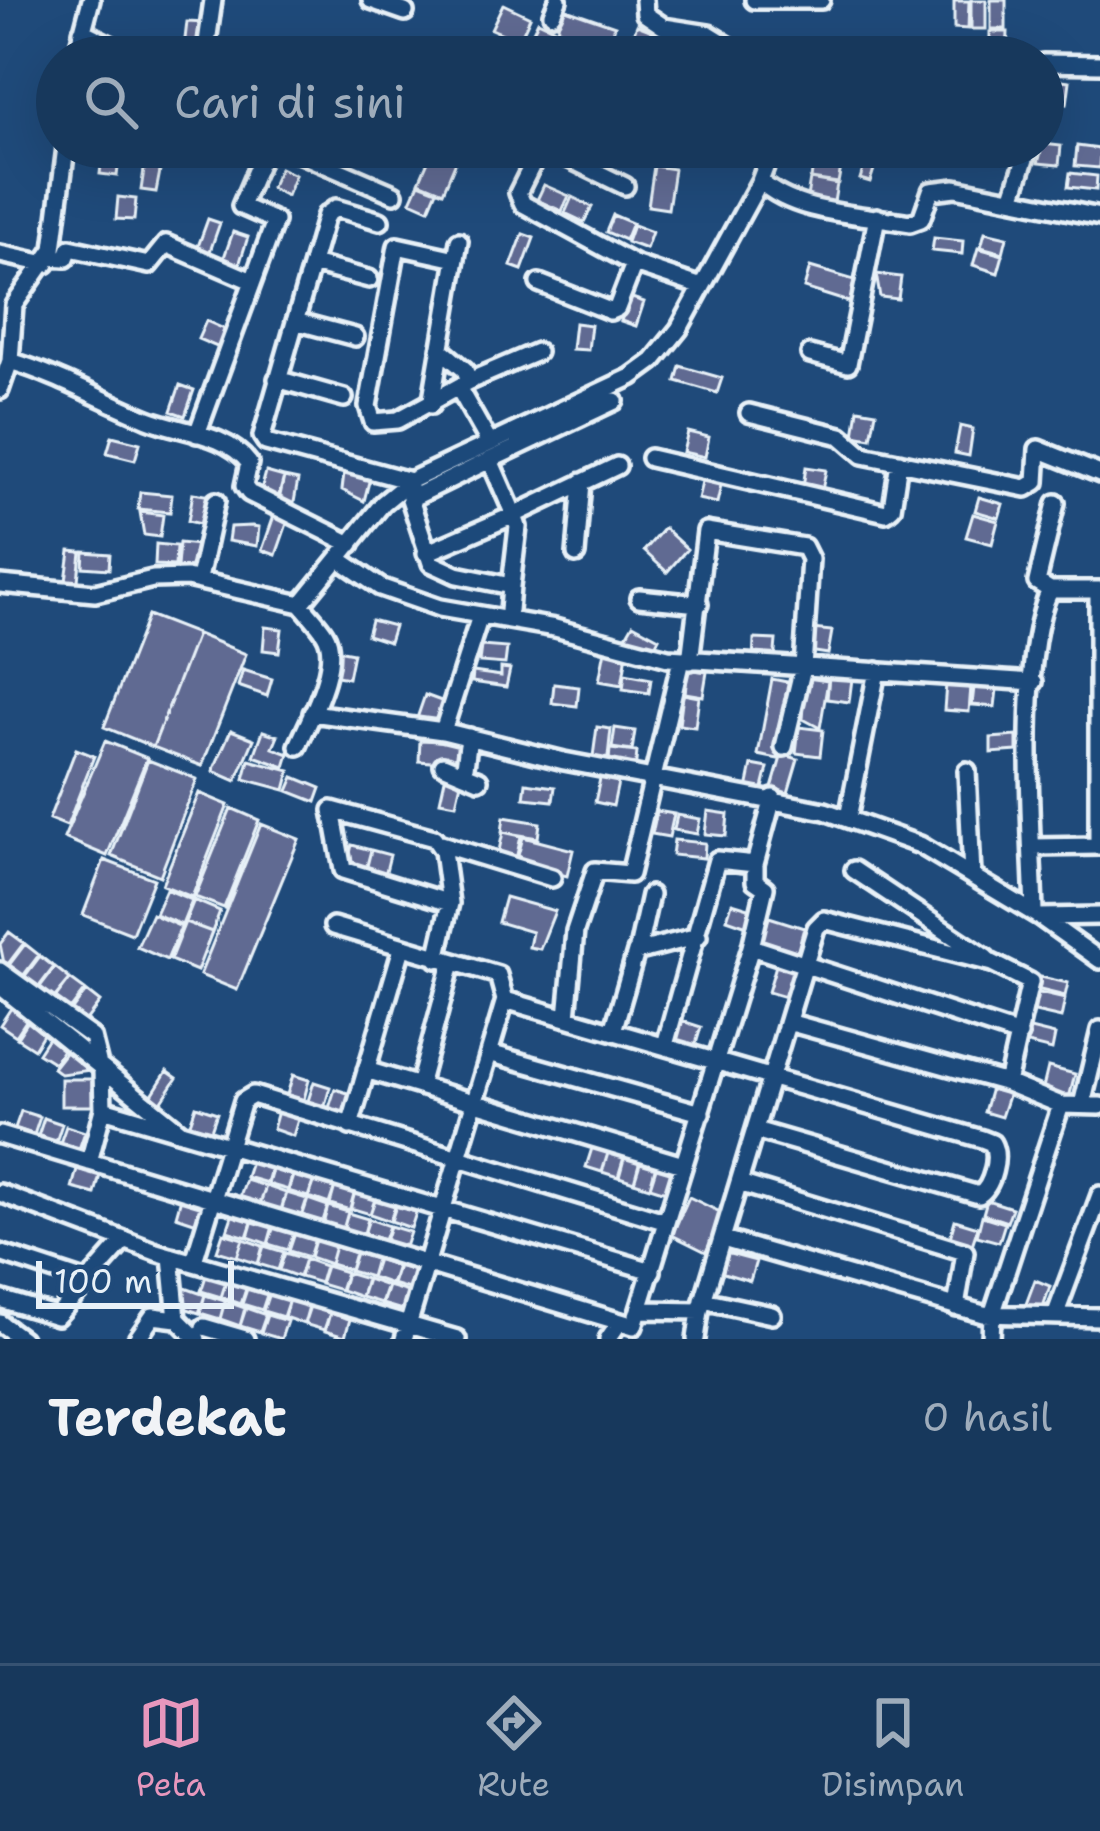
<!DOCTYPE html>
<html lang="id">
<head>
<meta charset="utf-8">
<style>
  body { margin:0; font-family:"Shantell Sans",sans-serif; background:#203f62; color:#f1f3f6 }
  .scale { position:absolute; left:36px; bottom:30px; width:198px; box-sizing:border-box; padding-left:12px; border:6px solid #e8f1f8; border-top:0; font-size:33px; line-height:42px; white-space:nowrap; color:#e8f1f8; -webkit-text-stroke:9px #1f4a7a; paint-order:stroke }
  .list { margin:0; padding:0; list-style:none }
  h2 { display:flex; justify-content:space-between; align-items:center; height:156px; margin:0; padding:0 48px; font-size:51px }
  h2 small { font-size:39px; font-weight:400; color:#9eacbb }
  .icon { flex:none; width:66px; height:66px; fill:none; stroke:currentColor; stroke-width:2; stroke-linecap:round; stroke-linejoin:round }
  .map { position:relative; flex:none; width:1100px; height:1339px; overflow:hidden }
  .search { position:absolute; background:#17385c; box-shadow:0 12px 48px #0002; left:36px; right:36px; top:36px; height:132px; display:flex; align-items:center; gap:30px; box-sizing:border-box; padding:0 42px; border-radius:66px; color:#9eacbb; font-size:45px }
  .sheet { height:324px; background:#17385c }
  nav { display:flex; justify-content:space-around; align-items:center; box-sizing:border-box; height:168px; border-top:3px solid #365272; background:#17385c; font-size:33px; color:#9eacbb }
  nav a { display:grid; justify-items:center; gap:6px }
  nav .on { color:#e797bd }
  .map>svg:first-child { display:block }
  .building { fill:#606a92; stroke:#e8f1f8; stroke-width:3 }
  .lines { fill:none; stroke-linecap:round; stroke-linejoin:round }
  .minor-casing { stroke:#e8f1f8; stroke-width:24 }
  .minor { stroke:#1f4a7a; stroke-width:15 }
</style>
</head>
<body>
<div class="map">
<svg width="1100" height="1339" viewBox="0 0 1100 1339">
  <rect width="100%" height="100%" fill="#1f4a7a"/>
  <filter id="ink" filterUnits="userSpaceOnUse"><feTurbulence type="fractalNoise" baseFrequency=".00833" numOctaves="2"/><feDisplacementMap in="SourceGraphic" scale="24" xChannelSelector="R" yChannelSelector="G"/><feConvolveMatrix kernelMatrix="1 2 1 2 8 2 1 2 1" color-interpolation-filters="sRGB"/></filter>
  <g filter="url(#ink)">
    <path class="building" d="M971,0H986V29H971Z
      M991,0H1006V29H991Z
      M954,1H969L968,29L954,28Z
      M503,4L530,17L519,41L491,29Z
      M563,8L615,26L608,47L557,29Z
      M538,21L576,39L567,57L528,42Z
      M187,22L204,23L201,57L183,56Z
      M637,25L658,33L649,56L628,47Z
      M990,32H1008L1007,57H990Z
      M1054,79L1070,81L1067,104L1052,102Z
      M1043,144L1061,146L1059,165L1038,163Z
      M1077,146L1100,149L1099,168L1075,166Z
      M434,147H462L443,192L419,182Z
      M870,147H881L870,182L860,179Z
      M103,149L120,151L117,176L100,174Z
      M145,163L161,166L156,192L141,190Z
      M813,163L841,167L838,183L811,179Z
      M654,166L674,169L668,209L648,206Z
      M280,168L295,175L287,196L271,188Z
      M1070,173L1097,176L1096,190L1068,187Z
      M810,179L837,184L834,202L807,197Z
      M419,183L437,190L429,209L411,201Z
      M544,185L569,196L562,211L537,200Z
      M118,197L136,199L134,220L116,219Z
      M572,197L592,207L584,222L565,213Z
      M613,215L632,223L625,240L606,232Z
      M208,219L220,223L208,257L196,252Z
      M633,225L652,232L646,249L627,242Z
      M233,232L248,237L239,265L223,260Z
      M985,232L1007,237L1003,253L981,247Z
      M523,234L534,238L522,270L511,266Z
      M934,238L963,241L962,254L932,251Z
      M978,248L1003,255L998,273L973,265Z
      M810,267L861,282L855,304L804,288Z
      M876,274L901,277L898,299L880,297Z
      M629,297L644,302L636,326L621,321Z
      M206,321L231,332L224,350L198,339Z
      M575,323L591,325L588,350L572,349Z
      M680,366L722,378L717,393L676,381Z
      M180,385L194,390L185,416L171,411Z
      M858,409L876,412L871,438L854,435Z
      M960,426L973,429L969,456L955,453Z
      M688,432L709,437L705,457L683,452Z
      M112,436L140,443L135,460L107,453Z
      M806,467L826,470L822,490L803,487Z
      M266,472L284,477L278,499L260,494Z
      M344,473L370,478L364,501L342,490Z
      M284,477L298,480L293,508L278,505Z
      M703,477L722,481L717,503L698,499Z
      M140,492L172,495L170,512L138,509Z
      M193,493L211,496L205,525L188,521Z
      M979,497L1003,504L999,518L975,511Z
      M140,512L163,515L160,537L144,535Z
      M275,513L289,518L276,555L262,550Z
      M973,514L998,521L992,544L966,537Z
      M252,526L259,527L257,546L228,541L230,527Z
      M664,528L687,549L667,572L644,551Z
      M179,543L199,545L197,569L177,567Z
      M156,544L176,546L175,566L155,565Z
      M70,551L81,552L77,590L65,588Z
      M84,552L110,554L109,569L83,567Z
      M148,615L197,634L153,747L104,727Z
      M371,620L394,626L389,642L367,635Z
      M633,624L659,638L653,649L626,636Z
      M265,627L282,629L279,652L263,650Z
      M812,629L832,631L828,654L809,651Z
      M197,634L246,654L202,766L153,747Z
      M754,639L776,640L774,664L753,663Z
      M481,646L507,648L505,664L479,662Z
      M337,650L353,653L348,678L332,675Z
      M605,650L627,654L622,685L599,681Z
      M501,668L510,669L506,687L472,682L473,672L501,676Z
      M688,669L707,672L703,696L685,693Z
      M243,670L272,679L267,696L238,686Z
      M625,674L651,679L649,693L623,689Z
      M829,676L852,679L849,702L827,699Z
      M807,678L828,681L820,728L803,719L805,694L799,693Z
      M772,679L792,683L778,759L758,755Z
      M554,684L579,687L577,706L552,703Z
      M946,684L971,686L969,712L944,710Z
      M974,687L997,689L995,707L972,705Z
      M683,694L699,697L695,727L679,725Z
      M425,695L444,702L435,728L416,721Z
      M597,727L611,729L607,766L592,764Z
      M799,727L823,730L820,756L796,753Z
      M615,728L635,731L632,751L612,748Z
      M231,730L254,739L236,781L213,771Z
      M263,731L278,736L273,748L289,754L285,767L254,756Z
      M1017,736V751L991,753V738Z
      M420,740L460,742L458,764L419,761Z
      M105,741L147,758L107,856L64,838Z
      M76,749L94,756L67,826L49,819Z
      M610,749L637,752L635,771L617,769L618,762L609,761Z
      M782,754L798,759L788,793L772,788Z
      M148,760L197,779L160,876L111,856Z
      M249,760L290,771L285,790L244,779Z
      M752,765L768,768L762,792L747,789Z
      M446,774L462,778L456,804L440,801Z
      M601,774L619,778L613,806L595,802Z
      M294,777L321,788L316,802L288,791Z
      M526,783L555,787L553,801L524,798Z
      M199,793L228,805L192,897L162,885Z
      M231,808L259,820L224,908L195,897Z
      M657,811L674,814L669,837L652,834Z
      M708,811L728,814L726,836L705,834Z
      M677,815L700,819L697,834L674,830Z
      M504,817L540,823L538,838L502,832Z
      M261,824L299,839L237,990L200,975Z
      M503,832L521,836L515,864L497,860Z
      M523,837L573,850L567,876L516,863Z
      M674,840L705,843L704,858L672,855Z
      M352,845L371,850L366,870L347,865Z
      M371,850L390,855L385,875L366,869Z
      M104,860L154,879L132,934L83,915Z
      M166,889L192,900L182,925L155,914Z
      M505,897L555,911L540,949L529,947L532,932L498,922Z
      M194,900L220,911L212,932L185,922Z
      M732,903L752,909L747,926L727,919Z
      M152,914L181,927L167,960L137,947Z
      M769,917L804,928L797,953L761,941Z
      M185,922L212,932L197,971L170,960Z
      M9,932L24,943L5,968L0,944Z
      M25,944L39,955L20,980L6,969Z
      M40,956L54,967L35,992L21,981Z
      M777,962L794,968L785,997L768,992Z
      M55,967L70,979L50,1003L36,992Z
      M1036,976L1068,983L1065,996L1032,988Z
      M70,979L85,990L66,1015L51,1004Z
      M86,991L100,1002L81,1027L67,1016Z
      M1035,992L1065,999L1061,1018L1031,1011Z
      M15,1002L31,1013L16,1036L0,1025Z
      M32,1015L48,1026L34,1049L17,1038Z
      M676,1019L701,1027L695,1047L670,1039Z
      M1022,1027L1055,1035L1052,1050L1019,1042Z
      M53,1030L69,1041L54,1063L38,1053Z
      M71,1045L86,1060L90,1070L61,1074L53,1068Z
      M1048,1067L1075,1074L1069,1098L1042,1092Z
      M167,1071L177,1078L160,1104L150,1098Z
      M293,1075L309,1080L303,1103L286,1098Z
      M61,1079H92V1106H61Z
      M314,1082L330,1087L324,1109L307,1104Z
      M991,1088L1009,1093L1001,1117L984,1112Z
      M335,1089L351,1094L344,1116L328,1111Z
      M196,1106L217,1113L210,1133L189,1126Z
      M279,1107L300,1113L293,1136L273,1129Z
      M21,1111L40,1117L34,1135L15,1128Z
      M44,1118L62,1124L56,1142L38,1136Z
      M66,1126L85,1132L79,1149L60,1143Z
      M593,1145L609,1150L602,1172L586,1167Z
      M609,1150L625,1154L618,1177L602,1172Z
      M625,1155L641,1160L634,1182L619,1177Z
      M252,1159L272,1165L267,1183L246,1177Z
      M640,1160L656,1165L650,1187L634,1182Z
      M657,1165L672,1170L666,1192L650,1187Z
      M273,1166L293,1173L288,1190L268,1184Z
      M77,1169L100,1175L95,1194L72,1188Z
      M294,1173L314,1179L308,1197L288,1191Z
      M246,1180L266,1186L260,1204L240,1197Z
      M315,1180L335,1186L329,1204L309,1197Z
      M266,1186L286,1193L281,1210L260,1204Z
      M335,1186L355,1192L350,1210L330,1204Z
      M355,1190L376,1196L370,1214L350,1208Z
      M287,1193L307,1199L301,1217L281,1211Z
      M376,1197L396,1203L390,1221L370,1214Z
      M689,1197L724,1214L706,1252L672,1235Z
      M181,1198L202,1204L197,1223L176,1216Z
      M308,1199L328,1206L322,1224L302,1217Z
      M987,1200L1012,1208L1007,1222L983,1214Z
      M397,1203L417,1210L411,1228L391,1221Z
      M328,1206L348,1212L343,1230L323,1224Z
      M233,1213L253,1219L247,1237L227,1231Z
      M348,1213L368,1219L363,1237L343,1230Z
      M982,1216L1005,1223L999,1242L977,1236Z
      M369,1219L389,1226L383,1243L363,1237Z
      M253,1220L273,1226L268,1244L248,1237Z
      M955,1220L978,1227L971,1248L949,1241Z
      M274,1226L294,1233L288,1250L268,1244Z
      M390,1226L410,1232L404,1250L384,1244Z
      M223,1233L243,1239L237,1257L217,1251Z
      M295,1233L315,1239L309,1257L289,1251Z
      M243,1239L263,1246L258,1264L237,1257Z
      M315,1240L335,1246L330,1264L310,1257Z
      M264,1246L284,1252L278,1270L258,1264Z
      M335,1246L355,1253L350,1270L330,1264Z
      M285,1253L305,1259L299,1277L279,1270Z
      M356,1253L376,1259L371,1277L350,1271Z
      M726,1253L756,1261L750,1281L720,1272Z
      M305,1259L325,1266L320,1283L300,1277Z
      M377,1259L397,1266L391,1284L371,1277Z
      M326,1266L346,1272L340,1290L320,1284Z
      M398,1266L418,1272L412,1290L392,1284Z
      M207,1273L227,1279L221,1297L201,1291Z
      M346,1273L366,1279L361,1297L341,1290Z
      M227,1279L247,1286L241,1304L221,1297Z
      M367,1279L387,1286L381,1303L361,1297Z
      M1035,1280L1050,1286L1042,1310L1026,1304Z
      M248,1286L268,1292L262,1310L242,1304Z
      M388,1286L408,1292L402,1310L382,1304Z
      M185,1288L205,1295L199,1313L179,1306Z
      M269,1293L289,1299L283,1317L263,1311Z
      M205,1295L225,1301L220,1319L200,1313Z
      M289,1299L309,1306L304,1324L284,1317Z
      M225,1301L245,1308L240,1326L220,1319Z
      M310,1306L330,1313L324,1330L304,1324Z
      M246,1308L266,1315L260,1332L240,1326Z
      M330,1313L350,1319L345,1337L325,1331Z
      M267,1315L287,1321L281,1339L261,1333Z"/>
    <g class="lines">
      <defs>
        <path id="minor" d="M371,0L405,12
          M644,0L645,14L664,27L709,34L735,50L774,57
          M754,0H821
          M552,14L558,0
          M82,31L134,57
          M603,47L628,57
          M76,57L91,0
          M205,57L213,0
          M794,57H808
          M1043,63L1100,64
          M284,147L394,194
          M541,147L518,193L523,204L634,264L699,286
          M545,147L625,186
          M760,181C796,215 862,214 910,223L921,219L931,191L955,188L1100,217
          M1013,196L1029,147
          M380,221L336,208L326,215L262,436L266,442L410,481V499L431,563L457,575L511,586L509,611
          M0,254L46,264
          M49,257L66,258L70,248L149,265L166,244L252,281
          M312,264L369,279
          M539,283L610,311L617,308L634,264
          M295,321L355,337
          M440,349L465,370L469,381L398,420L373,422L368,406L397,246L456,259
          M810,354L848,364L877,217
          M10,361C60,376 101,400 148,419C181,432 226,433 249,463L244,486L249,493L351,544
          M277,379L344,398
          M469,381L537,352
          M459,389L489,442
          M0,390L10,361L14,305L53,249L66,147
          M431,405L459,241
          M749,413L841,436L863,455L1026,488L1036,482L1038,449L1100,474
          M197,434L275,221L241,206L266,147
          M650,458L886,513L892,508L899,462
          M490,460L615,401
          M410,499L490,460L514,515L426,553
          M576,554L582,482
          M339,559L380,587L440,608L555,628L668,658L1034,682
          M199,579L216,501
          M0,584L95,593L153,579L187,578L301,604L383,503L410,481L631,377L653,361L679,329L760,181L773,147
          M511,586L518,527L514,515L617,466
          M1050,590L1037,582L1056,503
          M1098,590V846
          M639,598L699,604
          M480,616L443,731L564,761L825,811L920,845L1040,917L1100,916
          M690,661L706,531L804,547L810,559L803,667L784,747
          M312,713L443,731
          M298,746C309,720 342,662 325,634C319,624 308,613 301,604
          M443,765L479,780
          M967,771L972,875
          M464,774L469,737
          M848,818L877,671
          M441,844L552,878
          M1033,847L1100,846
          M854,870L986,958
          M1034,913C1032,832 1017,660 1050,590H1100
          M1040,917L1100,960
          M333,926L498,975L505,1000L404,1339
          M751,947L1019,1035
          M638,949L650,895
          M437,959L450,903L343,870L332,810L434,838L443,851L450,903
          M0,971L92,1037L98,1061
          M0,986L180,1131
          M505,1000L982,1139L992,1143C1000,1157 992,1187 979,1195L755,1130
          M567,1017L575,931L595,871L630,874L681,660
          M788,1022L1007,1083L1061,1105
          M613,1031L636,952L698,936
          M665,1045L717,860L755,864L773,798
          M489,1053L701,1113
          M366,1070L683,1165
          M419,1086L452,963
          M1082,1105L1100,1030
          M103,1109L652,1271
          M350,1126L402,948
          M0,1135L634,1326L751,947L765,888L755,881V864
          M89,1162L103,1109L102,1070
          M739,1183L965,1252L956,1307
          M0,1193L156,1252L457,1339
          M723,1239L983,1314L1100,1317
          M0,1253L88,1282
          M171,1256L177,1319
          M194,1261L243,1101L253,1095L664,1221
          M0,1299L57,1316L125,1240
          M703,1300L772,1315
          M643,1310L700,1311L816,928L824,920L992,963L1030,982L1007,1083
          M1055,1316L1100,1195
          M0,1323L22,1339
          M204,1327L245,1339
          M137,1339L153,1316L177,1319L197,1339
          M608,1339L619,1323
          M696,1339L700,1311
          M991,1339L992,1315L1061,1105L1100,1106"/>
      </defs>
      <use href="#minor" class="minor-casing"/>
      <use href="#minor" class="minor"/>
    </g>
  </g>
</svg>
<div class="scale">100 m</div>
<div class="search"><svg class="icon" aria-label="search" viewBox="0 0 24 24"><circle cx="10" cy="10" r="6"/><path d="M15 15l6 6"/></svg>Cari di sini</div>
</div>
<section class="sheet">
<h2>Terdekat<small>0 hasil</small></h2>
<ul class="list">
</ul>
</section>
<nav>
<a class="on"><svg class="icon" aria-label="map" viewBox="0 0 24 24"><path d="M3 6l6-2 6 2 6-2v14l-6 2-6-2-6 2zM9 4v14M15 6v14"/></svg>Peta</a>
<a><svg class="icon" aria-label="directions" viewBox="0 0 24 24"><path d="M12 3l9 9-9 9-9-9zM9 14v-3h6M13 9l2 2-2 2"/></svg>Rute</a>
<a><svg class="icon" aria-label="saved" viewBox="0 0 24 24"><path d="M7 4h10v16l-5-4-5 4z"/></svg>Disimpan</a>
</nav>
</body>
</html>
